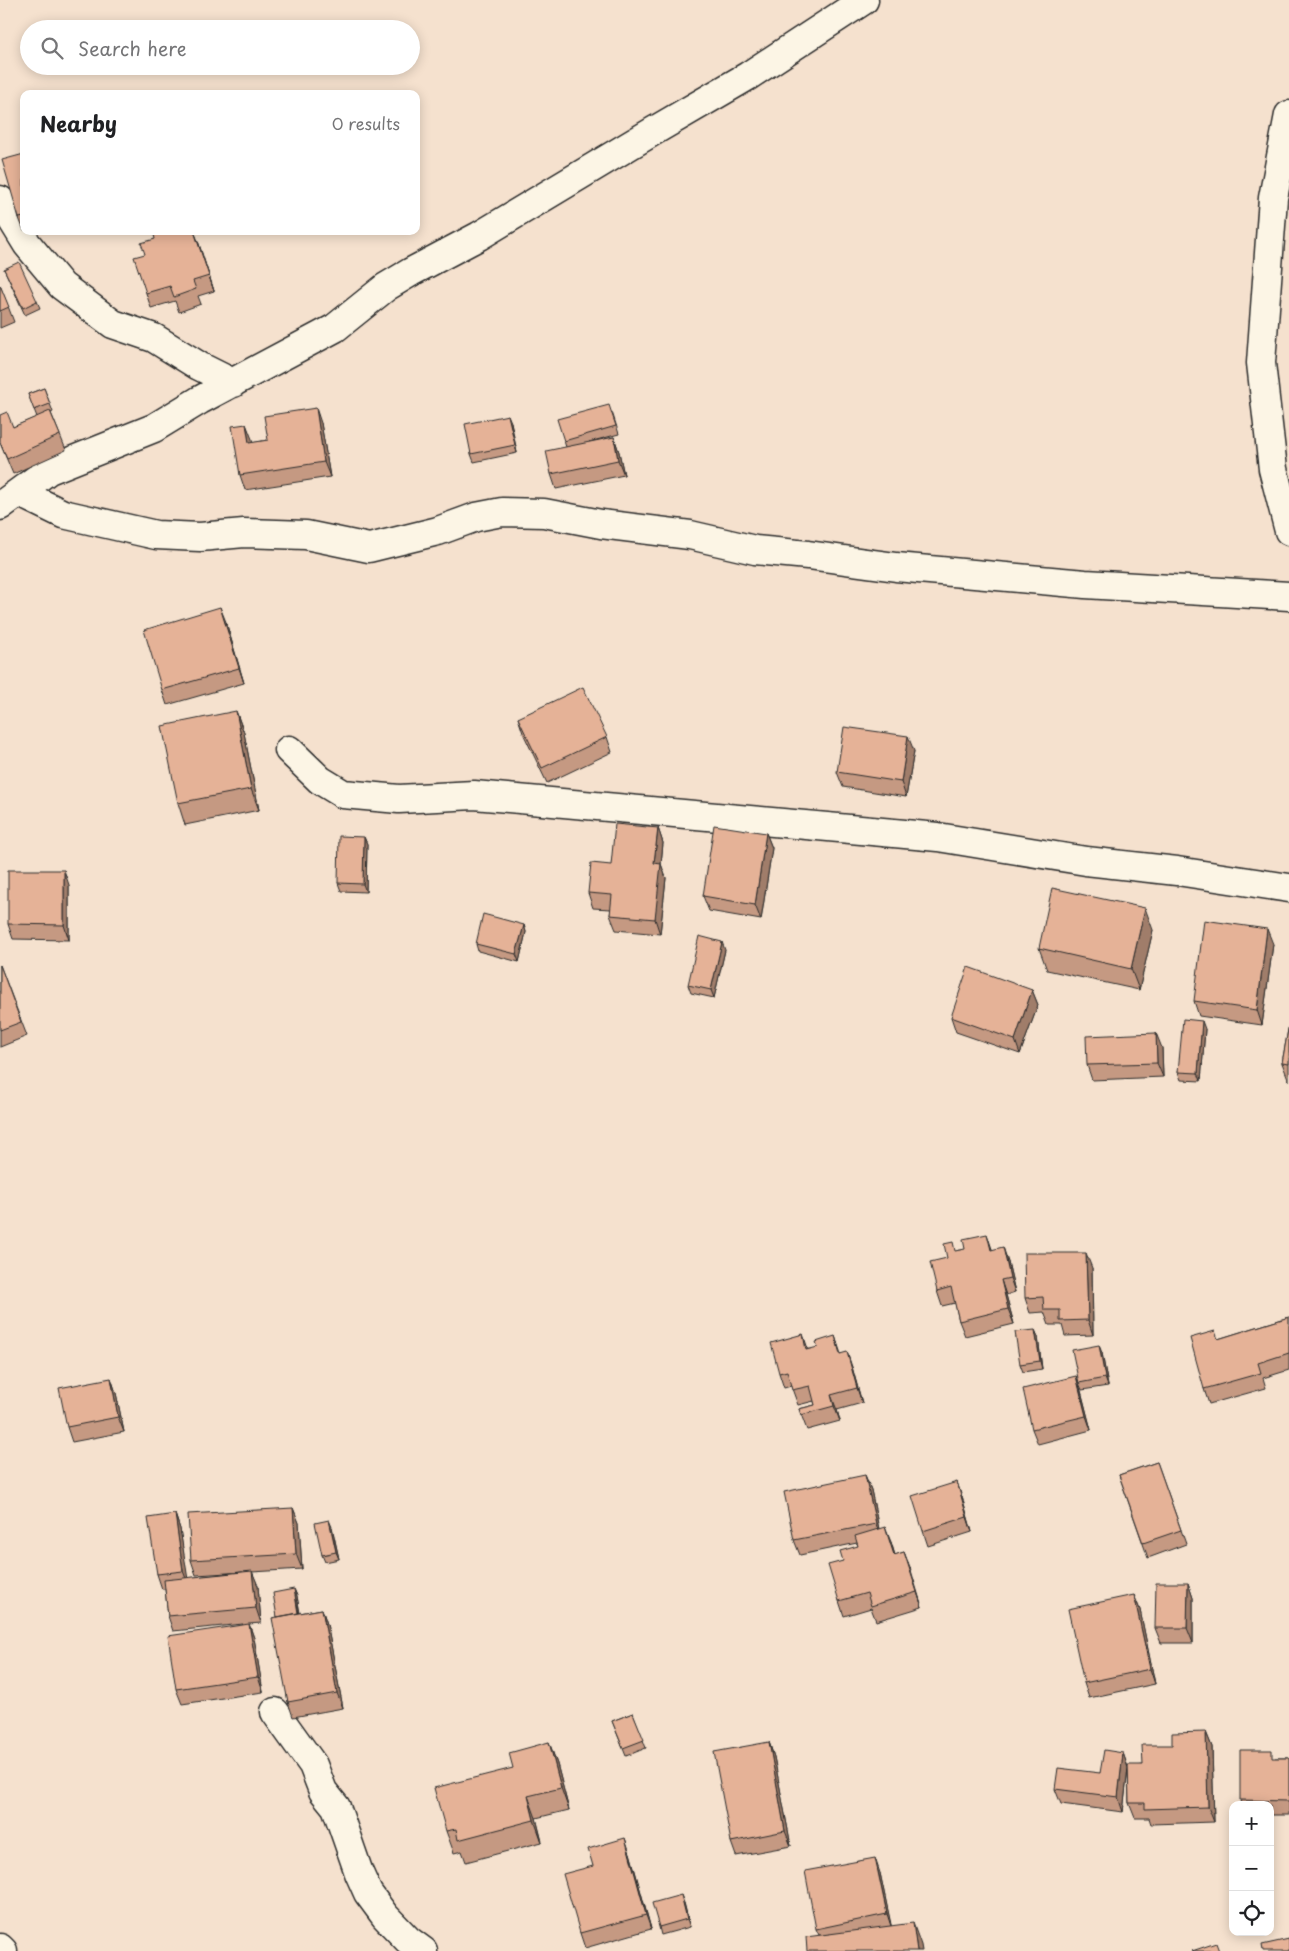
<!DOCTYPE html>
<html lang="en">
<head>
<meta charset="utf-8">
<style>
  body { margin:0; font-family:"Playpen Sans",sans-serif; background:#f2f2f2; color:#202124 }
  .controls { position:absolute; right:15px; bottom:15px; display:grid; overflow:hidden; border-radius:10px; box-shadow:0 2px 12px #0003 }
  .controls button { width:45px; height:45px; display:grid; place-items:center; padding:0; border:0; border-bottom:1px solid #e0e0e0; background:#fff; color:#202124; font:25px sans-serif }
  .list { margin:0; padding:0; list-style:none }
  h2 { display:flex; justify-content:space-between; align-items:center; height:65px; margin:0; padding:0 20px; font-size:21px }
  h2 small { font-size:16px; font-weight:400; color:#757577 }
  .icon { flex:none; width:28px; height:28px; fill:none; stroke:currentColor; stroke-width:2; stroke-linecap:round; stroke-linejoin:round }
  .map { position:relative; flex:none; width:1289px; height:1951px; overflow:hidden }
  .search { position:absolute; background:#fff; box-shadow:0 2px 12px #0003; left:20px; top:20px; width:400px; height:55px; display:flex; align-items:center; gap:12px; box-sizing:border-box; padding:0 18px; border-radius:28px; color:#757577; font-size:19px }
  .panel { position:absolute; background:#fff; box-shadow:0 2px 12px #0003; left:20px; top:90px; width:400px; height:145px; border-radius:10px }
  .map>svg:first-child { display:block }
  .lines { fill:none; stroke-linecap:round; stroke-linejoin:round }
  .minor-casing { stroke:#2b2b2b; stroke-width:31 }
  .minor { stroke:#fcf5e5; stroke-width:28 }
  .wall { fill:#c59982; stroke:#2b2b2b }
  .shaded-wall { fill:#a07d6a; stroke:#2b2b2b }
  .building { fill:#e5b297; stroke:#2b2b2b }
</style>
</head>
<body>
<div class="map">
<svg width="1289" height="1951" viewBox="0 0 1289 1951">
  <rect width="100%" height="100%" fill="#f5e1ce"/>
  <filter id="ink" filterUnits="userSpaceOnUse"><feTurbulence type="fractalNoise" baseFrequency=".02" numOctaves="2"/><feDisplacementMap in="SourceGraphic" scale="10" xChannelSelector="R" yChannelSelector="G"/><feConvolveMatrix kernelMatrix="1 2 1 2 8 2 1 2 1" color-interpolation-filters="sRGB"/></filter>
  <g filter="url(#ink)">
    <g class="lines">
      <defs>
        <path id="minor" d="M1289,115L1273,198L1261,363L1273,469L1289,531
          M0,200L27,244L62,286L113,324L154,338L199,366L233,383
          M20,493L63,514L156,535L200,537L244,533L306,535L369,548L438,531L476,517L502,512L544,513L601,524L690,535L755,550L808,555L896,567L1085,584L1289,596
          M0,506L49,470L154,428L200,400L335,328L386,287L411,272L479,236L652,132L748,76L864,0
          M289,750L320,780L343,794L399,799L474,795L938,837L1086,861L1177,871L1289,888
          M275,1712L313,1765L323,1791L336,1807L359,1873L368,1893L385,1916L408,1940L423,1951
          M0,1948L3,1951"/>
      </defs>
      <use href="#minor" class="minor-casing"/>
      <use href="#minor" class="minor"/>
    </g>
    <path class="wall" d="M24,154V231L19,218Z
      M175,232L198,241L214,291L198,296L201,304L179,312L175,301L151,308L146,293Z
      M4,269L37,301L40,308L25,315Z
      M0,285L14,322L0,328Z
      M44,388L53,412L51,413L66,450L13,474L0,443V415L13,427L37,417L28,394Z
      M612,412L619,434L589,442L614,437L619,452L624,475L556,489L551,474L566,447L564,441Z
      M511,422L517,453L474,462L471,454Z
      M321,423L330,477L245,490L240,475L246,424L252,443L268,440Z
      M226,622L244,683L167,705L162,690Z
      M236,711L244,733L259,810L185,825L178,803Z
      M518,718L607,737L612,752L547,783L523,733Z
      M914,751L906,797L843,787L837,772Z
      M658,828L663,843L661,864L666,878L660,934L616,930L610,915L611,909L593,908L588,893L611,865Z
      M766,833L772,848L761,920L709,911L703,896Z
      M364,837L367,844L366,892L341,891L338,883Z
      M69,885V940L13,939L8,924Z
      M524,925L526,932L519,962L478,951L476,944Z
      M1153,930L1139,990L1047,970L1039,948Z
      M1273,944L1262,1025L1199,1016L1194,1001Z
      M725,950L714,998L691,993L688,985Z
      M0,965L27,1036L0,1047Z
      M1032,990L1038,1005L1020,1054L956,1032L951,1017Z
      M1289,1024V1081L1282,1063Z
      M1205,1029L1201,1081L1181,1080L1178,1072Z
      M1162,1048L1163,1077L1092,1080L1087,1065Z
      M992,1249L1008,1262L1015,1292L1006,1295L1014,1324L965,1336L959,1321L955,1303L942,1306L937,1291L947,1258L956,1251Z
      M1092,1268L1093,1335L1065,1336L1062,1325H1049L1044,1312L1030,1313L1025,1298Z
      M1289,1317V1370L1263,1378L1266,1388L1209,1404L1204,1389L1218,1339Z
      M1035,1330L1038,1337L1042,1369L1023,1372L1020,1364Z
      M808,1350L841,1354L852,1367L862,1403L837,1410L840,1421L807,1430L799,1409L815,1405L814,1401L798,1405L791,1386L784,1388L779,1373Z
      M1102,1353L1108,1386L1082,1390L1079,1383Z
      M1076,1376L1081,1391L1091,1430L1038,1444L1032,1429Z
      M111,1378L116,1393L124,1432L72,1442L67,1427Z
      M1157,1462L1186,1544L1148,1558L1119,1475Z
      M865,1475L871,1490L879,1529L891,1542L895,1555L904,1552L922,1607L876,1621L871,1608L844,1616L839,1601L858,1546L857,1543L800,1555L794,1540Z
      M962,1497L972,1532L928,1546L923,1531Z
      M293,1508L299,1523L302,1569L252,1572L258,1586L261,1623L249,1624L254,1638L263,1692L182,1704L176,1689L243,1624L173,1631L168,1616L165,1589H162L157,1574L175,1514L180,1529L187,1578L243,1572L196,1575L191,1560Z
      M332,1527L339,1559L325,1562L322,1555Z
      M1188,1583L1193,1598V1643H1161L1155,1628Z
      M294,1589L297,1596L300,1613L322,1609L327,1624L343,1708L293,1717L288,1702L277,1617Z
      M1134,1595L1140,1610L1155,1684L1089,1698L1084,1683Z
      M633,1713L646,1748L626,1756L612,1721Z
      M1206,1732L1212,1747L1214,1822L1151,1824L1149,1818H1135L1129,1803L1128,1768L1123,1812L1061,1804L1055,1789L1100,1773L1123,1753L1128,1767L1143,1765L1172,1745Z
      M549,1742L557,1764L569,1810L536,1818L542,1842L466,1862L462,1851L454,1853L446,1831L513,1768Z
      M769,1742L774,1757L791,1846L736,1856L731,1842Z
      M1275,1758H1289V1815H1270V1805H1241L1240,1800Z
      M630,1853L651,1929L585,1948L580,1933L593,1866Z
      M880,1873L891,1926L921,1945L819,1935L816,1929Z
      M684,1903L690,1927L661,1935L659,1927Z"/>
    <path class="shaded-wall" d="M194,231L198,241L214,291Z
      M316,408L321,423L330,477L324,462Z
      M508,415L511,422L517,453L515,445Z
      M246,424L252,439L255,458L249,443Z
      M614,437L619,452L624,475L618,460Z
      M220,607L226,622L244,683L239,668Z
      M236,711L244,733L259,810L251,789Z
      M908,736L914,751L906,797L901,782Z
      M658,828L663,843L661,864L666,878L660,934L655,919L654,863Z
      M766,833L772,848L761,920L755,905Z
      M364,837L367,844L366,892L363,884Z
      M64,870L69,885V940L64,925Z
      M1145,908L1153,930L1139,990L1131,969Z
      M524,925L526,932L519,962L516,954Z
      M1267,929L1273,944L1262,1025L1257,1010Z
      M722,942L725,950L714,998L711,990Z
      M1032,990L1038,1005L1020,1054L1015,1040Z
      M1202,1021L1205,1029L1201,1081L1198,1073Z
      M1156,1033L1162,1048L1163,1077L1157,1063Z
      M987,1234L992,1249L996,1265L991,1250Z
      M1003,1247L1008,1262L1015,1292L1010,1278Z
      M1086,1253L1092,1268L1093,1335L1088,1320Z
      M1001,1280L1006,1295L1014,1324L1008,1309Z
      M1035,1330L1038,1337L1042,1369L1040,1361Z
      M803,1334L808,1349L812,1365L806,1350Z
      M835,1336L840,1351L845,1369L840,1354Z
      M1099,1345L1102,1353L1108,1386L1105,1378Z
      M847,1352L852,1367L862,1403L857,1388Z
      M1076,1376L1081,1391L1091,1430L1086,1416Z
      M111,1378L116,1393L124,1432L118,1417Z
      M831,1395L837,1410L840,1421L834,1406Z
      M865,1475L871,1490L881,1539L876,1524Z
      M957,1482L962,1497L972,1532L967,1517Z
      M293,1508L299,1523L302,1569L296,1554Z
      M175,1514L180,1529L189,1586L183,1571Z
      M329,1520L332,1527L339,1559L336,1552Z
      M885,1527L891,1542L899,1570L894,1555Z
      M904,1552L910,1567L922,1607L917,1592Z
      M252,1571L258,1586L261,1623L256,1608Z
      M1188,1583L1193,1598V1643L1187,1628Z
      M294,1589L297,1596L301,1623L299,1615Z
      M1134,1595L1140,1610L1155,1684L1150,1669Z
      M322,1609L327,1624L343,1708L337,1693Z
      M249,1624L254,1638L263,1692L258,1677Z
      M1206,1732L1212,1747L1214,1822L1208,1807Z
      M549,1742L557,1764L569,1810L561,1788Z
      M769,1742L774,1757L791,1846L785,1831Z
      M1123,1753L1128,1768L1123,1812L1118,1797Z
      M528,1796L536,1818L542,1842L534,1820Z
      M625,1838L630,1853L651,1929L646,1915Z
      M875,1858L880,1873L892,1929L887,1914Z
      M681,1895L684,1903L690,1927L687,1919Z
      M913,1923L921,1945L922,1951H917Z"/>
    <path class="building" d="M24,154V217L19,218L2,160Z
      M153,231H194L209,276L193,281L196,289L174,297L170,286L146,293L134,257L145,254L141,243L155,239Z
      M19,262L37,301L23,308L4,269Z
      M0,285L9,307L0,311Z
      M44,388L50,404L34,410L28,394Z
      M609,405L616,426L564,441L557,419Z
      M316,408L324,462L240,475L232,426L246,424L249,443L268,440L264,416Z
      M50,411L60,435L7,459L0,442V415L7,412L13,427Z
      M508,415L515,445L471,454L465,424Z
      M614,437L618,460L551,474L546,451Z
      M220,607L239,668L162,690L144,630Z
      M583,687L607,737L542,768L518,718Z
      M236,711L251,789L178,803L162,726Z
      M844,727L908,736L901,782L837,772Z
      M615,824L658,828L654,863L661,864L655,919L610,915L612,895L588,893L591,863L611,865Z
      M714,825L766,833L755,905L703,896Z
      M339,836L364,837L363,884L338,883Z
      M8,870H64V925L8,924Z
      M1052,888L1145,908L1131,969L1039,948Z
      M483,914L524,925L516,954L476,944Z
      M1204,920L1267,929L1257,1010L1194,1001Z
      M699,936L722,942L711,990L688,985Z
      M0,965L21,1022L0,1030Z
      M968,967L1032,990L1015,1040L951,1017Z
      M1183,1019L1202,1021L1198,1073L1178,1072Z
      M1289,1024V1064L1282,1063Z
      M1156,1033L1157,1063L1087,1065L1086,1036Z
      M987,1234L991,1250L1003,1247L1010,1278L1001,1280L1008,1309L959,1321L951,1287L937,1291L930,1262L947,1258L944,1244L953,1242L955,1251L965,1249L963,1239Z
      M1024,1253H1086L1088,1320L1060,1321V1310H1044L1043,1297L1025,1298Z
      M1289,1317V1353L1258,1363L1261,1373L1204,1389L1190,1338L1215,1331L1218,1339Z
      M1035,1330L1040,1361L1020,1364L1015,1332Z
      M803,1334L806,1350L818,1347L816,1342L835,1336L840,1354L847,1352L857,1388L831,1395L834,1406L801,1415L799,1409L815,1405L810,1386L792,1390L787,1371L779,1373L771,1343Z
      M1099,1345L1105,1378L1079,1383L1072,1350Z
      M1076,1376L1086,1416L1032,1429L1023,1389Z
      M111,1378L118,1417L67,1427L59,1388Z
      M1157,1462L1181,1530L1143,1543L1119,1475Z
      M865,1475L876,1524L794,1540L784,1492Z
      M957,1482L967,1517L923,1531L912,1496Z
      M293,1508L296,1554L191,1560L188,1514Z
      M175,1514L183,1571L157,1574L148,1518Z
      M329,1520L336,1552L322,1555L315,1523Z
      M885,1527L894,1555L904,1552L917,1592L871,1606L867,1593L839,1601L828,1565L843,1561L840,1551L858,1546L855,1536Z
      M252,1571L256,1608L168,1616L164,1580Z
      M1156,1583H1188L1187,1628H1155Z
      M294,1589L298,1613L277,1617L273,1593Z
      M1134,1595L1150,1669L1084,1683L1068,1609Z
      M322,1609L337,1693L288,1702L272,1618Z
      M249,1624L258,1677L176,1689L168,1636Z
      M633,1713L644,1740L623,1748L612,1721Z
      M1206,1732L1208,1807L1145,1809V1803H1129L1128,1765H1143L1142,1745H1172V1733Z
      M549,1742L561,1788L528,1796L534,1820L458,1840L456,1829L446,1831L434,1788L513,1768L509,1753Z
      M769,1742L785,1831L731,1842L714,1752Z
      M1104,1750L1123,1753L1118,1797L1055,1789L1058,1768L1100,1773Z
      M1240,1750H1272V1758H1289V1801L1240,1800Z
      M625,1838L646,1915L580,1933L563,1874L593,1866L588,1849Z
      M875,1858L887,1914L816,1929L805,1871Z
      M681,1895L687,1919L659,1927L652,1903Z
      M913,1923L917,1951H807L806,1937Z
      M1289,1939V1951H1263L1262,1945Z
      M1216,1943L1219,1951H1192Z"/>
  </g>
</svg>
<div class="controls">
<button>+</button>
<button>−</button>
<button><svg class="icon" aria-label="locate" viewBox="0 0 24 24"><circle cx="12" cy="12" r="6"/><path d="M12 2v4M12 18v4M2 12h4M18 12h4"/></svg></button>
</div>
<div class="search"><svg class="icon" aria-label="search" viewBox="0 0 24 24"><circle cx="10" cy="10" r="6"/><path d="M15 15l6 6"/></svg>Search here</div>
<section class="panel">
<h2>Nearby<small>0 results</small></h2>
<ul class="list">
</ul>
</section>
</div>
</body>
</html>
